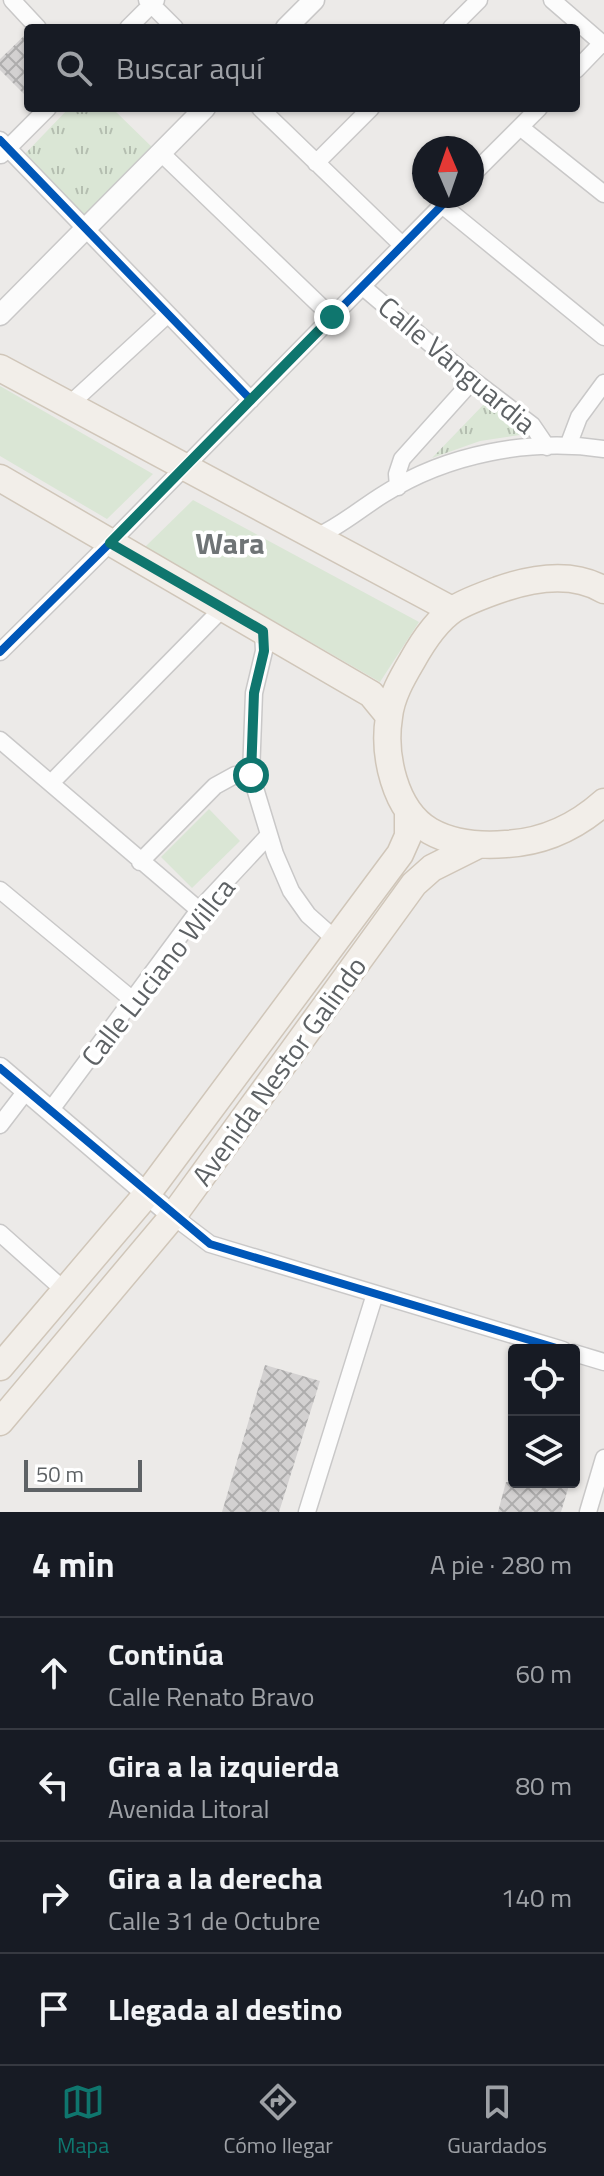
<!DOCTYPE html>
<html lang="es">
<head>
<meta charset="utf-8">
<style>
  body { margin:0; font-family:"Titillium Web",sans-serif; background:#20242c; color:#f1f3f6 }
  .controls { position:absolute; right:24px; bottom:24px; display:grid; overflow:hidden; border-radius:8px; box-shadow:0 2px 6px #0004 }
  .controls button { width:72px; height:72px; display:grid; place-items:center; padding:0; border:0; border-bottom:2px solid #363941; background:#171b24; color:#f1f3f6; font:40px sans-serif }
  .compass { position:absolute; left:412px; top:136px; width:72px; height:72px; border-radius:50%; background:#171b24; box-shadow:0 2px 6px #0004; rotate:358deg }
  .scale { position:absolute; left:24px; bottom:20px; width:118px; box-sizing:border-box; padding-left:8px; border:4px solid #5e6265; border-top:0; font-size:22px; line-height:28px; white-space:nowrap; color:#5e6265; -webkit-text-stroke:6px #fff; paint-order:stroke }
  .stop { position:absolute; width:24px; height:24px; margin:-18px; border:6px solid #0f766e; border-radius:50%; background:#fff }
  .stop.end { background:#0f766e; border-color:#fff; box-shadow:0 2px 8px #0008 }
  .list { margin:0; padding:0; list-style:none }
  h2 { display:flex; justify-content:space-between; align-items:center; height:104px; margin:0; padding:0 32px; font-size:34px }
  h2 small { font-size:26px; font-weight:400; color:#9ea1a6 }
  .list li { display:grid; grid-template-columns:52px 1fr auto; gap:24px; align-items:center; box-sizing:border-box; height:112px; padding:0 32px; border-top:2px solid #363941 }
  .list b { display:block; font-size:30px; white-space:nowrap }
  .list p { margin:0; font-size:26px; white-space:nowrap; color:#9ea1a6 }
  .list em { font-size:26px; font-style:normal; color:#9ea1a6 }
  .icon { flex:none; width:44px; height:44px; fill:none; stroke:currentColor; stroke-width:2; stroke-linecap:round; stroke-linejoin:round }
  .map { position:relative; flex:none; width:604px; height:1512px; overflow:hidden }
  .search { position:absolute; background:#171b24; box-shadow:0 2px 6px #0004; left:24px; right:24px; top:24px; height:88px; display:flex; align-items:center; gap:20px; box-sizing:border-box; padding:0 28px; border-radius:8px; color:#9ea1a6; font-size:30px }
  .sheet { height:552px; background:#171b24 }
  nav { display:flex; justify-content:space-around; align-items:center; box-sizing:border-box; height:112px; border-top:2px solid #363941; background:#171b24; font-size:22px; color:#9ea1a6 }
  nav a { display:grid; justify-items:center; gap:4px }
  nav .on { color:#0f766e }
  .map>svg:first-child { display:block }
  .grass { fill:#dae6d5 }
  .park { fill:url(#park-tufts) }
  .building { fill:url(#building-cross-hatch) }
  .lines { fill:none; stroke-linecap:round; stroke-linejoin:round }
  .minor-casing { stroke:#c9c8c8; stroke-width:19 }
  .tertiary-casing { stroke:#c9c8c8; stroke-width:23 }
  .primary-casing { stroke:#d0c6b9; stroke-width:29 }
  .minor { stroke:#fcfcfc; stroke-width:16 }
  .tertiary { stroke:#fcfcfc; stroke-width:20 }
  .primary { stroke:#f2eee9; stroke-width:26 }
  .cycleway-casing { stroke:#fff; stroke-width:13 }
  .cycleway { stroke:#0057b8; stroke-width:8 }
  .route { stroke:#0f766e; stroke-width:10 }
  .labels { text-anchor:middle; stroke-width:7; stroke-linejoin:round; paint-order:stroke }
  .street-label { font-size:28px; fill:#5e6265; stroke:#fff }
  .neighbourhood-label { font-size:30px; font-weight:bold; fill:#6f7476; stroke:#fff }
</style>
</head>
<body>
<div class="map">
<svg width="604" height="1512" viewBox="0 0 604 1512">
  <defs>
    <pattern id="park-tufts" width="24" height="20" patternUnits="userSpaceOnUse" patternTransform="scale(2)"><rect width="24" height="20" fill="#dae6d5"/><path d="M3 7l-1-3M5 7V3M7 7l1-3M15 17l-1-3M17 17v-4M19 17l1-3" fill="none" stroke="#b4beb0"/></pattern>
    <pattern id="building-cross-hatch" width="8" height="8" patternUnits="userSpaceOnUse" patternTransform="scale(2)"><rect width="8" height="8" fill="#d3d1d1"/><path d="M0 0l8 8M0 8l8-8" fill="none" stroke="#aeadad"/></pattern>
  </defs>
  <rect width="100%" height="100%" fill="#eceae8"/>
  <path class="grass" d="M0,386L153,474L107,519L0,456Z
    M193,500L419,622L380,682L145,547Z
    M209,809L240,841L192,888L161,857Z"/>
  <path class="park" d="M69,108H112L156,151L89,221L22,157Z
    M486,402L533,433L480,441L432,458Z"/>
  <path class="building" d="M27,33H28V98L0,70V59Z
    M265,1365L320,1381L279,1512H222Z
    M506,1482H570L561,1512H498Z"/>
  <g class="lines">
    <defs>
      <path id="minor" d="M12,0L38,28
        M147,0L175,28
        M552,0L604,45
        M128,28L156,0
        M451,28L479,0
        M576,70L602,43
        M260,108L402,245
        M520,127L604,194
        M0,140L251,400
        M160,152L332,317
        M1,155L48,108
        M316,163L371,108
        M472,175L539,108
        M442,205L604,337
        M363,287L473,380L532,425L547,447
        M69,405L168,314
        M568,446L579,417L604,383
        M398,487L397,474L402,459L473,380
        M316,537C341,526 361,508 384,494C447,454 530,438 604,449
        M263,631L264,651L254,693L251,775L275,854L291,891L308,915L336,940
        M0,652L110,543L451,196
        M0,740L199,910
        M51,783L222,609
        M140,862L215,786L235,775H251
        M0,890L134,1001
        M50,1111L199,910L269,835
        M0,1125L26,1091
        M173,1216L210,1244L563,1350
        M0,1233L65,1291
        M574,1353L604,1362
        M307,1512L375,1294
        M588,1512L604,1458"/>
      <path id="tertiary" d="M286,28L314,0
        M0,315L205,108
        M0,1068L173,1216"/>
      <path id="primary" d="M0,368L452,610
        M0,478L371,694L389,716
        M604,590C572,571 532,578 498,590C484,595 467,601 454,609C436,621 422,643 412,661C402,678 391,697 389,717C383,754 394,810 430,831C453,844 480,846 506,844C544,842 576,827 604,802
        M0,1367L147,1194L400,854L408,836V811
        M0,1422L173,1216L414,884L432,868L476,846"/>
    </defs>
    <use href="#minor" class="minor-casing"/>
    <use href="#tertiary" class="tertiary-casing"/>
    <use href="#primary" class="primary-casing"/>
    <use href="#minor" class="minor"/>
    <use href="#tertiary" class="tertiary"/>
    <use href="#primary" class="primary"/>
    <defs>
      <path id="cycleway" d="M0,140L251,400
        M0,652L110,543L451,196
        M0,1068L210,1244L563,1350"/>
    </defs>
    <use href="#cycleway" class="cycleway-casing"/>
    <use href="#cycleway" class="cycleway"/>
  </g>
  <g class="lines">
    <path class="route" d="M251,775L254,693L264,651L263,631L110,543L332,317"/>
  </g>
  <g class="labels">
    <g class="street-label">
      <text transform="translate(457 365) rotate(40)" y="10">Calle Vanguardia</text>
      <text transform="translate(158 972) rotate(-52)" y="10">Calle Luciano Willca</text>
      <text transform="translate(279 1071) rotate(-54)" y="10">Avenida Nestor Galindo</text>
    </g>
    <g class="neighbourhood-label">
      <text x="230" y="554">Wara</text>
    </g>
  </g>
</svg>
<div class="controls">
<button><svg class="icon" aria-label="locate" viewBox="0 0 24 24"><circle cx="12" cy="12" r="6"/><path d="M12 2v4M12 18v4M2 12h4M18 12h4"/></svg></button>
<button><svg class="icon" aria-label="layers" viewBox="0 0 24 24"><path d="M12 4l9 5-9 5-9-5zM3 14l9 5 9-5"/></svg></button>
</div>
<svg class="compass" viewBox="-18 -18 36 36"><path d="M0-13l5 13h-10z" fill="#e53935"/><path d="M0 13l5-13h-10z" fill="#9ea1a6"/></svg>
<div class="scale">50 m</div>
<div class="stop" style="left:251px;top:775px"></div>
<div class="stop end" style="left:332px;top:317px"></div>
<div class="search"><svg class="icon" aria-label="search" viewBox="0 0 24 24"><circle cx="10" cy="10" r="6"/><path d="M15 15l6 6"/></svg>Buscar aquí</div>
</div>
<section class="sheet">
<h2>4 min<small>A pie · 280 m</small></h2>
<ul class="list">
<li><svg class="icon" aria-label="ahead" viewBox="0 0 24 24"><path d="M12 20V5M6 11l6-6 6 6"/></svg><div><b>Continúa</b><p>Calle Renato Bravo</p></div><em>60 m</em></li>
<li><svg class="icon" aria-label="left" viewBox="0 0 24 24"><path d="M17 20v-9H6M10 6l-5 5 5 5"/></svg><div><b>Gira a la izquierda</b><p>Avenida Litoral</p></div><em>80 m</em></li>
<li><svg class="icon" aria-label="right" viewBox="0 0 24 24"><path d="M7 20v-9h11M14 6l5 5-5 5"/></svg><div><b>Gira a la derecha</b><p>Calle 31 de Octubre</p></div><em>140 m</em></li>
<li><svg class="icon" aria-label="arrive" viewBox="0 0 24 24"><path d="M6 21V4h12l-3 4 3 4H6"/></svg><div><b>Llegada al destino</b></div></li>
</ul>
</section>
<nav>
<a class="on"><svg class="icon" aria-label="map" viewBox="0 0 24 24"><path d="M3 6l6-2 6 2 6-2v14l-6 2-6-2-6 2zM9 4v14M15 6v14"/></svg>Mapa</a>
<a><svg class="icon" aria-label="directions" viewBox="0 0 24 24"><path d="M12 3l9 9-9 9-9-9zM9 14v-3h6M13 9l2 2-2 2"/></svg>Cómo llegar</a>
<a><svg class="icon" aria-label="saved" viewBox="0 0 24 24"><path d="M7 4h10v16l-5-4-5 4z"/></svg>Guardados</a>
</nav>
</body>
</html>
